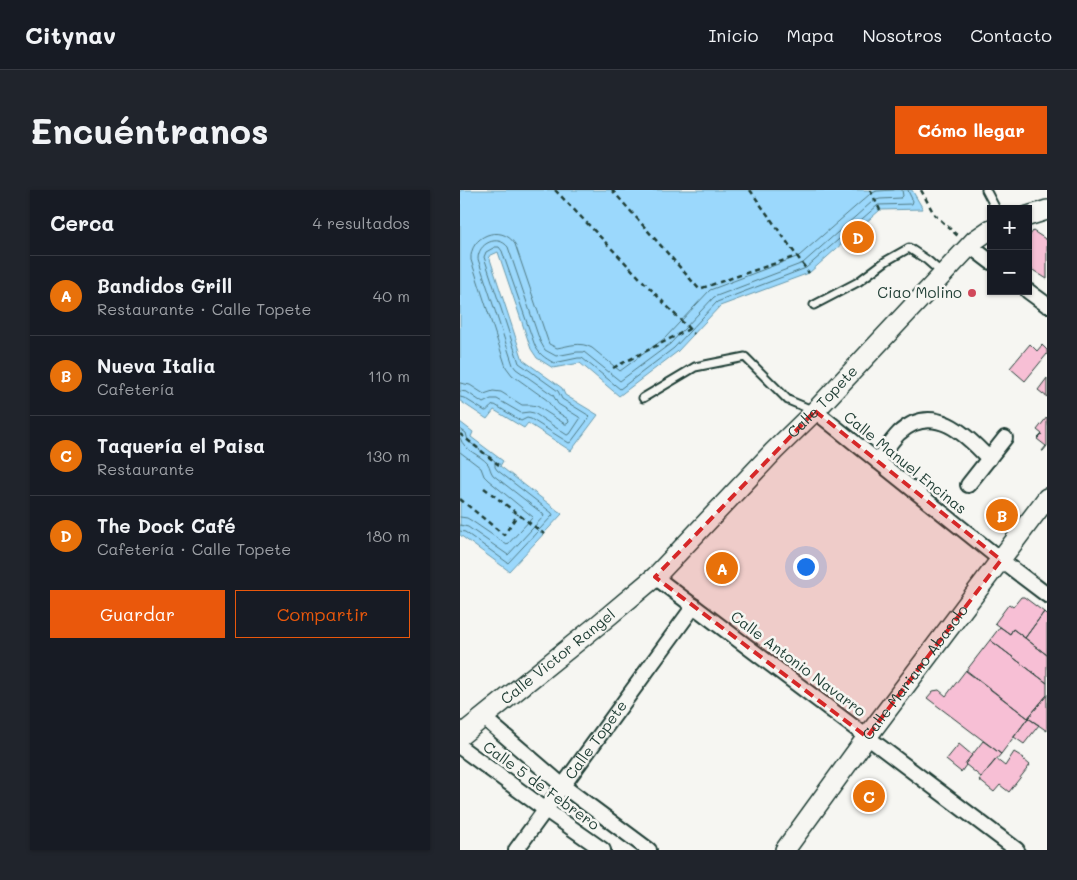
<!DOCTYPE html>
<html lang="es">
<head>
<meta charset="utf-8">
<style>
  body { margin:0; font-family:Mali,sans-serif; background:#20242c; color:#f1f3f6 }
  .controls { position:absolute; right:15px; top:15px; display:grid; overflow:hidden; border-radius:0px; box-shadow:0 1px 4px #0004 }
  .controls button { width:45px; height:45px; display:grid; place-items:center; padding:0; border:0; border-bottom:1px solid #363941; background:#171b24; color:#f1f3f6; font:25px sans-serif }
  .you { position:absolute; left:345px; top:376px; width:18px; height:18px; margin:-12px; border:4px solid #fff; border-radius:50%; background:#1a73e8; box-shadow:0 0 0 8px #1a73e833 }
  .badge { display:grid; place-items:center; width:32px; height:32px; border-radius:50%; background:#ea580c; color:#fff; font-size:16px; font-weight:700 }
  .pin { position:absolute; translate:-50% -50%; border:2px solid #fff; box-shadow:0 1px 5px #0006 }
  .list { margin:0; padding:0; list-style:none }
  h2 { display:flex; justify-content:space-between; align-items:center; height:65px; margin:0; padding:0 20px; font-size:21px }
  h2 small { font-size:16px; font-weight:400; color:#9ea1a6 }
  .list li { display:grid; grid-template-columns:32px 1fr auto; gap:15px; align-items:center; box-sizing:border-box; height:80px; padding:0 20px; border-top:1px solid #363941 }
  .list b { display:block; font-size:19px; white-space:nowrap }
  .list p { margin:0; font-size:16px; white-space:nowrap; color:#9ea1a6 }
  .list em { font-size:16px; font-style:normal; color:#9ea1a6 }
  .actions { display:flex; gap:10px; padding:15px 20px }
  .actions a { flex:1; padding:11px 0; border:1px solid #ea580c; border-radius:0px; text-align:center; font-size:18px; color:#ea580c }
  .actions .main { background:#ea580c; color:#fff }
  .map { position:relative; flex:none; width:587px; height:660px; overflow:hidden; border-radius:0px }
  header { display:flex; align-items:center; gap:30px; box-sizing:border-box; height:70px; padding:0 25px; background:#171b24; border-bottom:1px solid #363941 }
  header strong { font-size:24px }
  nav { display:flex; gap:28px; margin-inline-start:auto; font-size:18px }
  .intro { display:flex; align-items:center; justify-content:space-between; box-sizing:border-box; height:120px; padding:0 30px }
  h1 { margin:0; font-size:35px }
  .button { padding:12px 22px; border-radius:0px; background:#ea580c; color:#fff; font-size:18px; font-weight:700 }
  main { display:flex; gap:30px; padding:0 30px }
  aside { flex:1; background:#171b24; border-radius:0px; box-shadow:0 1px 4px #0004 }
  .map>svg:first-child { display:block }
  .water { fill:#9bd8fc; stroke:#699aac }
  .lines { fill:none; stroke-linecap:round; stroke-linejoin:round }
  .shore { stroke:#517b84; stroke-width:1 }
  .building { fill:#f7bfd5; stroke:#1f3d34 }
  .lane-casing { stroke:#1f3d34; stroke-width:11 }
  .street-casing { stroke:#1f3d34; stroke-width:18 }
  .secondary-casing { stroke:#1f3d34; stroke-width:22 }
  .path { stroke:#1f3d34; stroke-width:2.5; stroke-dasharray:5 4; stroke-linecap:butt }
  .lane { stroke:#f6f6f2; stroke-width:7 }
  .street { stroke:#f6f6f2; stroke-width:14 }
  .secondary { stroke:#f6f6f2; stroke-width:19 }
  .marked { fill:#d62828; fill-opacity:0.2; stroke:#d62828; stroke-width:4; stroke-dasharray:10 6; stroke-linejoin:round }
  .poi-dot { fill:#d1495b; stroke:#f6f6f2; stroke-width:2 }
  .labels { text-anchor:middle; stroke-width:5; stroke-linejoin:round; paint-order:stroke }
  .poi-label { font-size:15px; fill:#1f3d34; stroke:#f6f6f2; text-anchor:end }
  .street-label { font-size:15px; fill:#1f3d34; stroke:#f6f6f2 }
</style>
</head>
<body>
<header>
<strong>Citynav</strong>
<nav><a>Inicio</a><a>Mapa</a><a>Nosotros</a><a>Contacto</a></nav>
</header>
<div class="intro"><h1>Encuéntranos</h1><a class="button">Cómo llegar</a></div>
<main>
<aside>
<h2>Cerca<small>4 resultados</small></h2>
<ul class="list">
<li><span class="badge" style="background:#e8710a">A</span><div><b>Bandidos Grill</b><p>Restaurante · Calle Topete</p></div><em>40 m</em></li>
<li><span class="badge" style="background:#e8710a">B</span><div><b>Nueva Italia</b><p>Cafetería</p></div><em>110 m</em></li>
<li><span class="badge" style="background:#e8710a">C</span><div><b>Taquería el Paisa</b><p>Restaurante</p></div><em>130 m</em></li>
<li><span class="badge" style="background:#e8710a">D</span><div><b>The Dock Café</b><p>Cafetería · Calle Topete</p></div><em>180 m</em></li>
</ul>
<div class="actions"><a class="main">Guardar</a><a>Compartir</a></div>
</aside>
<div class="map">
<svg width="587" height="660" viewBox="0 0 587 660">
  <rect width="100%" height="100%" fill="#f6f6f2"/>
  <filter id="ink" filterUnits="userSpaceOnUse"><feTurbulence type="fractalNoise" baseFrequency=".02" numOctaves="2"/><feDisplacementMap in="SourceGraphic" scale="10" xChannelSelector="R" yChannelSelector="G"/><feConvolveMatrix kernelMatrix="1 2 1 2 8 2 1 2 1" color-interpolation-filters="sRGB"/></filter>
  <g filter="url(#ink)">
    <path class="water" d="M0,0H452L463,19L420,20L349,83L260,116L217,162L159,206L120,173L93,178L77,168L71,159L38,62L29,66L63,170L102,198L105,205L138,225L111,261L68,233L64,238L34,220L27,229L0,211Z
      M0,232L13,242L11,247L43,271L40,276L102,324L49,381L0,345Z"/>
    <g class="lines">
      <path class="shore" d="M0,193L10,195L24,204L33,201L41,202L62,215H71L77,216L105,234H107L109,232L108,229L94,220L87,210L52,185L46,177L11,70C9,46 41,33 55,54L89,154L97,158C109,156 120,151 132,158L160,181L205,148L250,100L339,66L410,4L417,1L434,0
        M0,201L7,202L23,213L31,209H37L61,223L69,222L74,223L107,245L110,244L120,229L119,227L98,214L93,205L56,179L53,175L18,69C18,53 38,44 48,57L80,151L85,160L96,166L117,162H124L160,191L210,154L254,107L343,73L413,11L420,9L441,8L443,6L442,0
        M0,207L4,208L25,221C29,221 30,215 35,215L61,231L67,228L71,229L109,253L111,252L129,228L128,225L102,209L98,201L59,173L24,67L26,62L35,57H39L42,61L74,153C78,164 85,168 94,173L118,168H122L160,199L214,158L257,112L346,78L418,15L452,14L453,11L449,3L448,0
        M0,239L6,243L8,251L35,271V277L37,280L92,323L93,325L48,373L5,342L0,341
        M0,248C5,262 20,264 28,274C30,277 30,281 33,285L83,324L84,326L48,365L8,337L0,335
        M0,262L21,278L24,286L28,290L73,327L47,355L12,331L7,328L0,327"/>
    </g>
    <path class="building" d="M573,41L587,50V89L568,77V48Z
      M570,154L577,161L582,155L587,160V164L565,191L550,178Z
      M587,188V207L578,200Z
      M587,227V256L583,261H582L586,256L577,249L582,244L577,240Z
      M561,407H564L584,422L565,448L553,439L550,444L535,433L549,414L553,417Z
      M584,422L587,425V465L565,448Z
      M540,437L550,444L553,439L587,465V493L530,450Z
      M530,450L587,493V505L568,528L506,481Z
      M506,480L568,528L541,564L467,508L473,501L479,500L486,506Z
      M587,505V541L568,528Z
      M568,528L579,535L564,554L554,547Z
      M523,551L541,564L521,587L505,574Z
      M499,554L512,565L505,574L506,575L501,582L486,570Z
      M554,562L564,568L563,569L570,575L549,602L540,595L534,602L519,590L536,569L545,576Z"/>
    <g class="lines">
      <defs>
        <path id="lane" d="M526,0L536,19
          M354,115L398,92L426,71L449,58L467,70L483,84
          M183,208L235,177L285,167L328,210L352,220"/>
        <g id="street">
          <path d="M510,56L531,72"/>
          <path d="M568,101L587,115"/>
          <path d="M355,221L541,370L587,405"/>
          <path d="M417,271C424,262 431,251 439,243C473,212 505,243 529,269"/>
          <path d="M508,295L545,248"/>
          <path d="M195,387L557,660"/>
          <path d="M23,527L103,596L189,660"/>
          <path d="M0,557L86,620L143,660"/>
          <path id="s1" d="M56,660L234,416"/>
        </g>
        <g id="secondary">
          <path d="M568,26L587,20"/>
          <path id="s2" d="M0,546L139,434L195,387L314,261L355,221L515,50L531,39"/>
          <path id="s3" d="M325,660L407,547L587,308"/>
        </g>
      </defs>
      <use href="#lane" class="lane-casing"/>
      <use href="#street" class="street-casing"/>
      <use href="#secondary" class="secondary-casing"/>
      <path class="path" d="M95,0L234,144
        M152,0L239,99L337,66
        M290,0L349,83
        M410,0L420,20
        M461,0L474,24L499,47
        M153,178L229,139
        M0,244L39,275
        M24,298L84,344
        M0,309L44,345L58,324"/>
      <use href="#lane" class="lane"/>
      <use href="#street" class="street"/>
      <use href="#secondary" class="secondary"/>
    </g>
  </g>
  <path class="marked" d="M355,221L541,370L407,547L195,387Z"/>
  <circle class="poi-dot" cx="512" cy="103" r="5"/>
  <g class="labels">
    <g class="poi-label">
      <text x="502" y="108">Ciao Molino</text>
    </g>
    <g class="street-label">
      <text dy="5" stroke="none"><textPath href="#s2" startOffset="494">Calle Topete</textPath></text>
      <text transform="translate(445 273) rotate(39)" y="5">Calle Manuel Encinas</text>
      <text dy="5" stroke="none"><textPath href="#s2" startOffset="126">Calle Victor Rangel</textPath></text>
      <text transform="translate(338 474) rotate(37)" y="5">Calle Antonio Navarro</text>
      <text dy="5" stroke="none"><textPath href="#s3" startOffset="220">Calle Mariano Abasolo</textPath></text>
      <text dy="5" stroke="none"><textPath href="#s1" startOffset="136">Calle Topete</textPath></text>
      <text transform="translate(81 596) rotate(36)" y="5">Calle 5 de Febrero</text>
    </g>
  </g>
</svg>
<div class="controls">
<button>+</button>
<button>−</button>
</div>
<div class="you"></div>
<div class="pin badge" style="left:262px;top:378px;background:#e8710a">A</div>
<div class="pin badge" style="left:542px;top:325px;background:#e8710a">B</div>
<div class="pin badge" style="left:409px;top:606px;background:#e8710a">C</div>
<div class="pin badge" style="left:398px;top:47px;background:#e8710a">D</div>
</div>
</main>
</body>
</html>
